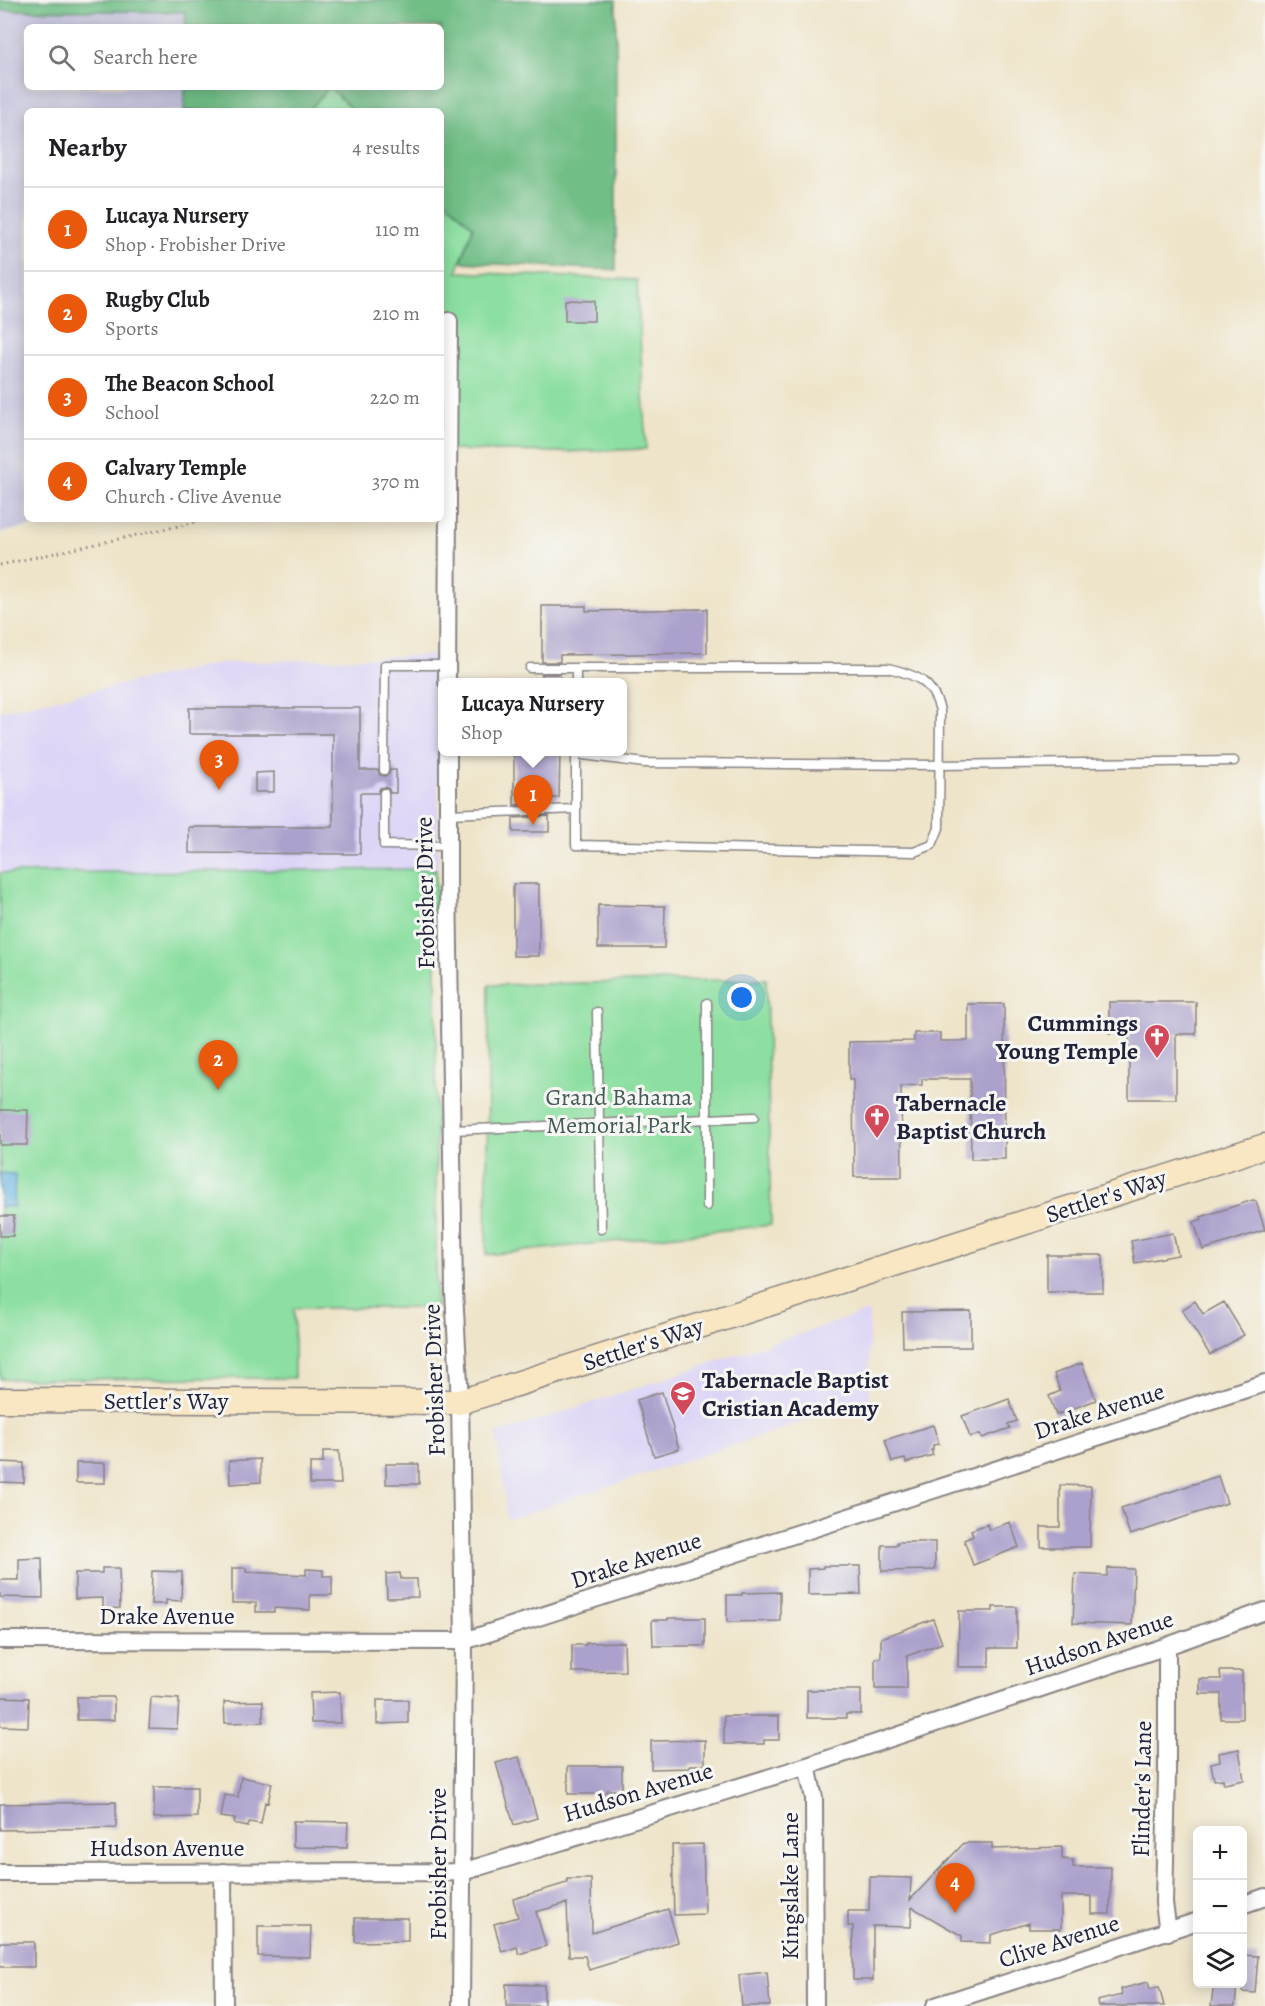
<!DOCTYPE html>
<html lang="en">
<head>
<meta charset="utf-8">
<style>
  body { margin:0; font-family:Alegreya,serif; background:#f6f6f6; color:#202124 }
  .controls { position:absolute; right:18px; bottom:18px; display:grid; overflow:hidden; border-radius:9px; box-shadow:0 3px 15px #0003 }
  .controls button { width:54px; height:54px; display:grid; place-items:center; padding:0; border:0; border-bottom:2px solid #e0e0e0; background:#fff; color:#202124; font:30px sans-serif }
  .you { position:absolute; left:742px; top:998px; width:21px; height:21px; margin:-15px; border:4px solid #fff; border-radius:50%; background:#1a73e8; box-shadow:0 0 0 9px #1a73e833 }
  .badge { display:grid; place-items:center; width:39px; height:39px; border-radius:50%; background:#ea580c; color:#fff; font-size:20px; font-weight:700 }
  .pin { position:absolute; translate:-50% -50px; filter:drop-shadow(0 2px 3px #0008) }
  .pin::after { content:''; position:absolute; top:32px; width:21px; height:18px; background:inherit; clip-path:polygon(0 0,100% 0,50% 100%) }
  .popup { position:absolute; left:438px; top:678px; width:189px; height:78px; box-sizing:border-box; display:grid; place-content:center; border-radius:9px; background:#fff; filter:drop-shadow(0 2px 4px #0005); font-size:20px; white-space:nowrap; color:#757577 }
  .popup b { font-size:22px; color:#202124 }
  .popup::after { content:''; position:absolute; left:50%; top:100%; margin-left:-12px; border:12px solid transparent; border-top-color:#fff }
  .list { margin:0; padding:0; list-style:none }
  h2 { display:flex; justify-content:space-between; align-items:center; height:78px; margin:0; padding:0 24px; font-size:26px }
  h2 small { font-size:20px; font-weight:400; color:#757577 }
  .list li { display:grid; grid-template-columns:39px 1fr auto; gap:18px; align-items:center; box-sizing:border-box; height:84px; padding:0 24px; border-top:2px solid #e0e0e0 }
  .list b { display:block; font-size:22px; white-space:nowrap }
  .list p { margin:0; font-size:20px; white-space:nowrap; color:#757577 }
  .list em { font-size:20px; font-style:normal; color:#757577 }
  .icon { flex:none; width:33px; height:33px; fill:none; stroke:currentColor; stroke-width:2; stroke-linecap:round; stroke-linejoin:round }
  .map { position:relative; flex:none; width:1265px; height:2006px; overflow:hidden }
  .search { position:absolute; background:#fff; box-shadow:0 3px 15px #0003; left:24px; top:24px; width:420px; height:66px; display:flex; align-items:center; gap:15px; box-sizing:border-box; padding:0 21px; border-radius:9px; color:#757577; font-size:22px }
  .panel { position:absolute; background:#fff; box-shadow:0 3px 15px #0003; left:24px; top:108px; width:420px; height:414px; border-radius:9px }
  .map>svg:first-child { display:block }
  .built { fill:#ddd5f6 }
  .industrial { fill:#c2c1dc }
  .green { fill:#8cdfa0; stroke:#57806e; stroke-width:1.5 }
  .forest { fill:#71be86; stroke:#4a7060; stroke-width:1.5 }
  .water { fill:#68b5e2; stroke:#456c8e; stroke-width:1.5 }
  .building { fill:#aca1cc }
  .lines { fill:none; stroke-linecap:round; stroke-linejoin:round }
  .lane-casing { stroke:#888382; stroke-width:11 }
  .street-casing { stroke:#888382; stroke-width:20 }
  .secondary-casing { stroke:#888382; stroke-width:27 }
  .path { stroke:#888382; stroke-width:3; stroke-dasharray:1.5 4.5; stroke-linecap:butt }
  .lane { stroke:#fff; stroke-width:8 }
  .street { stroke:#fff; stroke-width:16 }
  .secondary { stroke:#f9e7c3; stroke-width:24 }
  .labels { text-anchor:middle; stroke-width:6; stroke-linejoin:round; paint-order:stroke }
  .street-label { font-size:24px; fill:#22223b; stroke:#f6f6f2 }
  .poi-label { font-size:24px; font-weight:bold; fill:#22223b; stroke:#f6f6f2; text-anchor:start }
  .park-label { font-size:24px; fill:#425b59; stroke:#f6f6f2 }
</style>
</head>
<body>
<div class="map">
<svg width="1265" height="2006" viewBox="0 0 1265 2006">
  <rect width="100%" height="100%" fill="#f6f6f2"/>
  <filter id="ink" filterUnits="userSpaceOnUse"><feTurbulence type="fractalNoise" baseFrequency=".0167" numOctaves="2"/><feDisplacementMap in="SourceGraphic" scale="12" xChannelSelector="R" yChannelSelector="G"/><feConvolveMatrix kernelMatrix="1 2 1 2 8 2 1 2 1" color-interpolation-filters="sRGB"/></filter>
  <filter id="wash" filterUnits="userSpaceOnUse"><feTurbulence type="fractalNoise" baseFrequency=".008" numOctaves="4" result="noise"/><feDisplacementMap in="SourceGraphic" scale="24" xChannelSelector="R" yChannelSelector="G"/><feGaussianBlur stdDeviation="1.35" result="paint"/><feColorMatrix in="noise" values="0 0 0 0 0 0 0 0 0 0 0 0 0 0 0 0 0 1.4 0 .05"/><feComposite in="paint" operator="in"/></filter>
  <g filter="url(#wash)">
    <rect width="100%" height="100%" fill="#eee4c9"/>
    <path class="built" d="M438,655V869L0,872V711L221,663Z
      M869,1311V1400L507,1520L497,1434Z"/>
    <path class="industrial" d="M0,10L186,12V27H27V87H185L184,111H27V519H65L0,533Z"/>
    <path class="green" d="M329,87L354,111H308Z
      M441,196L473,227L457,272L637,280L646,449L562,452L441,450Z
      M436,869V1308H294V1378L0,1379V873Z
      M766,979L771,1225L486,1255L489,985Z"/>
    <path class="forest" d="M0,0H616V270L461,262L473,227L441,196V111H354L329,87L308,111H184L185,87H441V27H186L185,12L0,10Z"/>
    <path class="water" d="M0,1173L15,1174L14,1207H0Z"/>
    <g id="blocks">
      <path class="building" d="M565,300L594,301V321H565Z
        M542,606H586V611L707,609V653L560,655V662H542Z
        M542,674H560V682H542Z
        M189,708H360V770H378L380,775L385,776L389,774L390,770H396V793H390L389,789L385,787L380,788L378,793H360V854L189,853V827H333V734H189Z
        M514,752H560L559,798H549V804L514,805Z
        M274,772V792H255V773Z
        M549,816V832H513V818Z
        M513,884H539V956H513Z
        M598,905L665,906L664,948H598Z
        M1109,1002H1196V1034H1176V1099H1129V1033H1109Z
        M968,1004H1004L1005,1159H971L970,1079H922V1085L901,1086L902,1177H854L853,1080H849V1042L914,1041V1033H940V1041H968Z
        M0,1110H28L27,1145H0Z
        M1253,1200L1256,1201L1265,1230L1203,1250L1194,1222L1202,1219L1201,1217Z
        M0,1216H14L13,1236H0Z
        M1173,1233L1178,1255L1135,1263L1131,1241Z
        M1047,1255H1103V1292H1047Z
        M1195,1301L1203,1314L1224,1302L1244,1335L1210,1355L1182,1310Z
        M971,1311V1347H903L902,1312Z
        M1082,1363L1096,1400L1056,1415L1049,1396L1060,1391L1054,1374Z
        M662,1392L679,1449L654,1456L637,1400Z
        M1009,1399L1017,1421L1008,1424L1010,1428L982,1438L980,1434L970,1437L962,1416Z
        M933,1425L939,1444L933,1445V1450H931L933,1455L906,1463L905,1459L892,1462L885,1440Z
        M323,1451H339L341,1484H310V1463H323Z
        M260,1459L261,1482L230,1484L229,1461Z
        M0,1462L24,1463V1483L0,1482Z
        M76,1463H105V1483H76Z
        M386,1464H419V1484H386Z
        M1218,1476L1227,1503L1130,1535L1121,1508Z
        M1060,1485L1091,1486L1090,1547H1041V1527H1060Z
        M1010,1522L1019,1547L973,1565L964,1540L973,1536L971,1530L987,1524L989,1530Z
        M897,1542H935V1570L882,1571V1545H897Z
        M42,1558L43,1598L0,1597V1580H19V1559Z
        M823,1566H860L861,1594L808,1595V1569L823,1568Z
        M102,1568H119L120,1608L103,1609V1598L75,1599V1573H102Z
        M232,1568H246V1572L306,1575V1569L323,1570V1576H332V1595H310V1610L274,1608V1612H256V1603H232Z
        M1108,1568L1134,1569L1132,1625L1073,1623L1075,1574L1107,1576Z
        M152,1571L182,1572L181,1601L166,1600V1604H151Z
        M400,1573L401,1579H417L418,1597L387,1598L386,1574Z
        M780,1592V1621L727,1622V1595H742V1593Z
        M993,1607H1017V1648H989V1667H958L959,1611H993Z
        M668,1618H705V1646H653L652,1620H668Z
        M933,1619L942,1643L907,1656V1689H875V1658H881V1638Z
        M624,1642L625,1671L572,1672V1645H586V1643Z
        M1220,1671H1242V1719H1221V1694H1200V1679H1221Z
        M807,1690H861V1714H846V1718H807Z
        M340,1692L341,1723H311L310,1693Z
        M0,1697L29,1698L28,1727L0,1726Z
        M77,1697H114V1720H77Z
        M151,1697L179,1699L177,1729L149,1728Z
        M377,1700H408V1723L377,1724Z
        M263,1701V1722L225,1723L224,1702Z
        M724,1716H779V1740H764V1744H724Z
        M705,1740V1765H690V1768L651,1769V1741Z
        M1239,1749L1244,1780L1224,1784L1223,1779L1214,1780L1211,1763L1220,1761L1219,1753Z
        M519,1757L537,1818L514,1825L496,1763Z
        M568,1766H622V1790H607V1794H568Z
        M241,1777L272,1783L268,1803L265,1802L261,1824L249,1822L248,1827L234,1824L235,1819L221,1817L225,1795L238,1797Z
        M154,1787H197V1817L154,1818Z
        M116,1802V1828L0,1830V1804Z
        M293,1821L348,1822L347,1848L293,1847Z
        M964,1843H992V1849L1062,1847V1859L1073,1860V1867H1111L1110,1914H1092V1896H1061V1929H1029V1923L991,1935V1943L962,1942V1936L912,1907L911,1927L873,1926V1980H853V1926H848V1911H869L870,1877L911,1878L910,1900Z
        M703,1844L705,1914L674,1915L672,1845Z
        M567,1879H591L592,1933L668,1909L678,1942L589,1970L585,1956H569L567,1903L536,1912L546,1946L519,1954L517,1947L502,1952L494,1924L518,1917L513,1899L567,1883Z
        M355,1918H408V1941L355,1942Z
        M258,1926H311L310,1957L258,1956Z
        M0,1942H34V1967H0Z
        M1242,1955L1258,1956L1255,1993L1242,1992Z
        M767,1972L770,2006H742L739,1975Z
        M1148,1982L1150,1989L1159,1987L1164,2006H1098L1097,2001L1122,1995L1121,1989Z
        M1214,1983H1237L1235,2006H1211Z
        M506,1984L544,1985V2006H506Z"/>
    </g>
  </g>
  <g filter="url(#ink)">
    <use href="#blocks" fill-opacity="0" stroke="#888382" stroke-width="1.5"/>
    <g class="lines">
      <defs>
        <path id="lane" d="M530,668H888C917,675 932,681 940,710L939,828L932,845L914,852L576,845V752
          M576,682V668
          M576,754L644,763L940,765L1234,761
          M384,770L385,665H447
          M384,793V845L448,846
          M448,814L576,809
          M707,1003V1206
          M597,1012L601,1229
          M452,1130L754,1117"/>
        <path id="street" d="M447,682L449,321
          M448,752V880L454,1292L460,1402L464,1641L461,2006
          M0,1640L464,1641L1265,1383
          M1167,1646V1774L1164,1903L1168,1932
          M807,1766L814,1798L815,2006
          M223,1872L224,2006
          M0,1873L462,1872L807,1766L1167,1646L1265,1611
          M1242,1905L1265,1897
          M935,2006L1198,1921"/>
        <path id="secondary" d="M0,1400L460,1402L1265,1146"/>
      </defs>
      <use href="#lane" class="lane-casing"/>
      <use href="#street" class="street-casing"/>
      <use href="#secondary" class="secondary-casing"/>
      <path class="path" d="M0,565L210,519"/>
      <use href="#lane" class="lane"/>
      <use href="#street" class="street"/>
      <use href="#secondary" class="secondary"/>
    </g>
  </g>
  <defs>
    <symbol id="church-pin" viewBox="-11 -11 22 30"><path d="M0 17L-7.5 6A9.5 9.5 0 1 1 7.5 6Z" fill="#d1495b" stroke="#f6f6f2"/><path d="M-1.2-6h2.4v3.5h3.3v2.4h-3.3V6h-2.4V-.1h-3.3v-2.4h3.3Z" fill="#fff"/></symbol>
    <symbol id="school-pin" viewBox="-11 -11 22 30"><path d="M0 17L-7.5 6A9.5 9.5 0 1 1 7.5 6Z" fill="#d1495b" stroke="#f6f6f2"/><path d="M0-5L7-2L0 1L-7-2ZM-4 1L0 2.5L4 1V4Q0 6-4 4Z" fill="#fff"/></symbol>
  </defs>
  <g fill-rule="evenodd">
    <use href="#church-pin" x="1142" y="1022" width="30" height="40"/>
    <use href="#church-pin" x="862" y="1102" width="30" height="40"/>
    <use href="#school-pin" x="668" y="1379" width="30" height="40"/>
  </g>
  <g class="labels">
    <g class="street-label">
      <text transform="translate(425 893) rotate(-91)" y="8">Frobisher Drive</text>
      <text transform="translate(1106 1196) rotate(-18)" y="8">Settler's Way</text>
      <text transform="translate(643 1344) rotate(-18)" y="8">Settler's Way</text>
      <text transform="translate(434 1380) rotate(-92)" y="8">Frobisher Drive</text>
      <text x="166" y="1409">Settler's Way</text>
      <text transform="translate(1099 1411) rotate(-18)" y="8">Drake Avenue</text>
      <text transform="translate(636 1560) rotate(-18)" y="8">Drake Avenue</text>
      <text x="167" y="1624">Drake Avenue</text>
      <text transform="translate(1099 1643) rotate(-19)" y="8">Hudson Avenue</text>
      <text transform="translate(1142 1789) rotate(-89)" y="8">Flinder's Lane</text>
      <text transform="translate(638 1792) rotate(-17)" y="8">Hudson Avenue</text>
      <text x="167" y="1856">Hudson Avenue</text>
      <text transform="translate(438 1864) rotate(-90)" y="8">Frobisher Drive</text>
      <text transform="translate(790 1886) rotate(-90)" y="8">Kingslake Lane</text>
      <text transform="translate(1059 1941) rotate(-18)" y="8">Clive Avenue</text>
    </g>
    <g class="poi-label">
      <text x="1138" y="1031" text-anchor="end">Cummings<tspan x="1138" dy="28">Young Temple</tspan></text>
      <text x="896" y="1111">Tabernacle<tspan x="896" dy="28">Baptist Church</tspan></text>
      <text x="702" y="1388">Tabernacle Baptist<tspan x="702" dy="28">Cristian Academy</tspan></text>
    </g>
    <g class="park-label">
      <text x="619" y="1105">Grand Bahama<tspan x="619" dy="28">Memorial Park</tspan></text>
    </g>
  </g>
</svg>
<div class="controls">
<button>+</button>
<button>−</button>
<button><svg class="icon" aria-label="layers" viewBox="0 0 24 24"><path d="M12 4l9 5-9 5-9-5zM3 14l9 5 9-5"/></svg></button>
</div>
<div class="you"></div>
<div class="pin badge" style="left:533px;top:825px">1</div>
<div class="popup"><b>Lucaya Nursery</b>Shop</div>
<div class="pin badge" style="left:218px;top:1090px">2</div>
<div class="pin badge" style="left:219px;top:790px">3</div>
<div class="pin badge" style="left:955px;top:1913px">4</div>
<div class="search"><svg class="icon" aria-label="search" viewBox="0 0 24 24"><circle cx="10" cy="10" r="6"/><path d="M15 15l6 6"/></svg>Search here</div>
<section class="panel">
<h2>Nearby<small>4 results</small></h2>
<ul class="list">
<li><span class="badge">1</span><div><b>Lucaya Nursery</b><p>Shop · Frobisher Drive</p></div><em>110 m</em></li>
<li><span class="badge">2</span><div><b>Rugby Club</b><p>Sports</p></div><em>210 m</em></li>
<li><span class="badge">3</span><div><b>The Beacon School</b><p>School</p></div><em>220 m</em></li>
<li><span class="badge">4</span><div><b>Calvary Temple</b><p>Church · Clive Avenue</p></div><em>370 m</em></li>
</ul>
</section>
</div>
</body>
</html>
